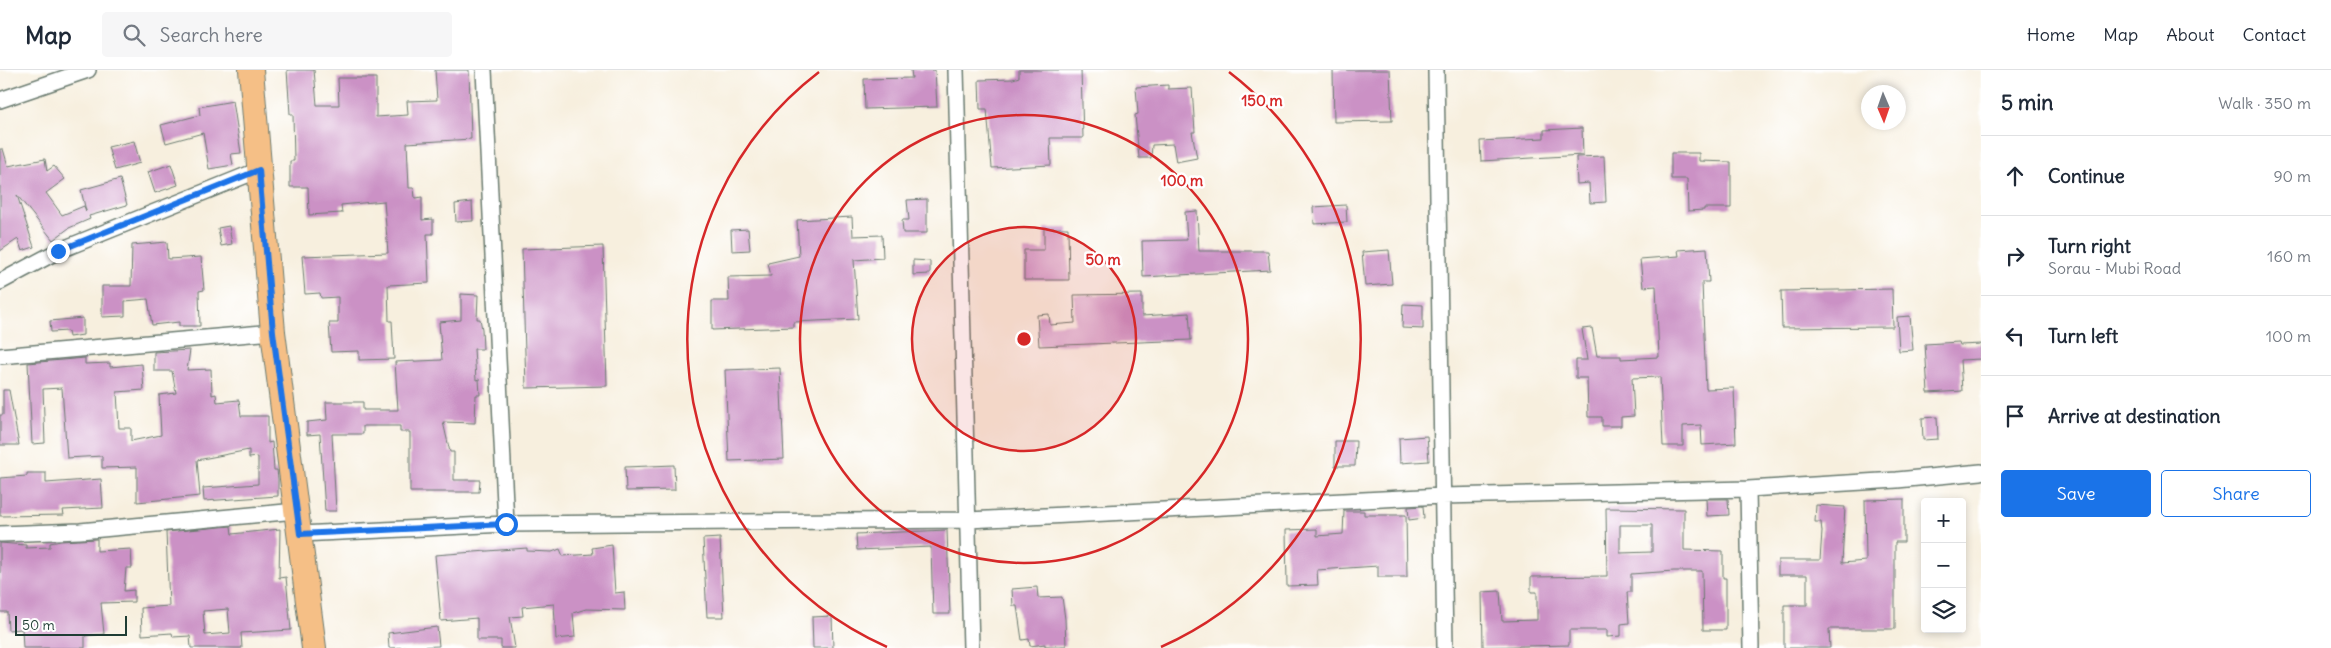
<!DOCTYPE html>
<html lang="en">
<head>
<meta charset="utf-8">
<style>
  body { margin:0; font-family:Delius,sans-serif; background:#f6f6f7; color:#1f2937 }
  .controls { position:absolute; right:15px; bottom:15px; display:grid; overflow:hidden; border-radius:5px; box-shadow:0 2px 8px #0003 }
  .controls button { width:45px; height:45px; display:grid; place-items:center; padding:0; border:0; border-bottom:1px solid #e0e1e3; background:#fff; color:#1f2937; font:25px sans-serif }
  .compass { position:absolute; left:1861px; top:15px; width:45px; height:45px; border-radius:50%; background:#fff; box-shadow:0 2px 8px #0003; rotate:178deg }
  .scale { position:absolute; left:15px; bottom:12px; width:112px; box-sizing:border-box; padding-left:5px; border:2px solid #1f3d34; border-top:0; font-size:14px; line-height:18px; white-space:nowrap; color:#1f3d34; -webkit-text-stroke:4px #fff; paint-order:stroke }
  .stop { position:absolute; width:15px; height:15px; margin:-11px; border:4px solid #1a73e8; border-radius:50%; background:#fff }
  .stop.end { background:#1a73e8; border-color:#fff; box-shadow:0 1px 5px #0008 }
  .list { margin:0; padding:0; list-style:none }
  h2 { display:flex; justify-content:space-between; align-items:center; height:65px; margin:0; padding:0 20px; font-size:21px }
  h2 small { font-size:16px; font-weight:400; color:#747a83 }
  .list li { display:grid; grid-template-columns:32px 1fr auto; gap:15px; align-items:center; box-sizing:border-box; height:80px; padding:0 20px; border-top:1px solid #e0e1e3 }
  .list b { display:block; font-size:19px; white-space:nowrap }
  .list p { margin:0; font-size:16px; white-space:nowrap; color:#747a83 }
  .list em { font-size:16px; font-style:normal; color:#747a83 }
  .actions { display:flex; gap:10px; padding:15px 20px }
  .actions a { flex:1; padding:11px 0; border:1px solid #1a73e8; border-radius:5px; text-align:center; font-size:18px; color:#1a73e8 }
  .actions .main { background:#1a73e8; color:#fff }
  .icon { flex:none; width:28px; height:28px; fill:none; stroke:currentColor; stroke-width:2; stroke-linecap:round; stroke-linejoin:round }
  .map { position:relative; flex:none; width:1981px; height:578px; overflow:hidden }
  header { display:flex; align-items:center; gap:30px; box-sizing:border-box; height:70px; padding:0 25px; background:#fff; border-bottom:1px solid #e0e1e3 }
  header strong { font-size:24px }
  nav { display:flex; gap:28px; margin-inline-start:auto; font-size:18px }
  .search { width:350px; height:45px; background:#f6f6f7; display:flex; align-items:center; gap:12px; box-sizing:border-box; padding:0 18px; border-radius:5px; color:#747a83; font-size:19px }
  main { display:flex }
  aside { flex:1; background:#fff }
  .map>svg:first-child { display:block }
  .building { fill:#cb91c5; fill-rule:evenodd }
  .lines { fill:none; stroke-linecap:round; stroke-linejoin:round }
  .minor-casing { stroke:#6b7b70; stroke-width:18 }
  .primary-casing { stroke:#6b7b70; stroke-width:26 }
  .minor { stroke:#fff; stroke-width:15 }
  .primary { stroke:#f5bf86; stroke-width:24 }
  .route { stroke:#1a73e8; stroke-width:6 }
  .ring { fill:none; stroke:#d62828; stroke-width:2.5 }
  .centre { fill:#d62828; stroke:#fff; stroke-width:2.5 }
  .ring-label { font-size:15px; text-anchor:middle; font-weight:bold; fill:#d62828; stroke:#fff; stroke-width:5; stroke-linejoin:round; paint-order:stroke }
</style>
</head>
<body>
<header>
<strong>Map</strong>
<div class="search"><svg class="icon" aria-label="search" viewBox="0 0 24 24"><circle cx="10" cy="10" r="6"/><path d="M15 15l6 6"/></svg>Search here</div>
<nav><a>Home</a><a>Map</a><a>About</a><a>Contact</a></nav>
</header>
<main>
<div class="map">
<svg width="1981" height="578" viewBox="0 0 1981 578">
  <rect width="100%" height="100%" fill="#fff"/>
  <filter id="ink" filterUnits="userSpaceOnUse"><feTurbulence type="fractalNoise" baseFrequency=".02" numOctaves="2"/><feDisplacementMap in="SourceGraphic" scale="10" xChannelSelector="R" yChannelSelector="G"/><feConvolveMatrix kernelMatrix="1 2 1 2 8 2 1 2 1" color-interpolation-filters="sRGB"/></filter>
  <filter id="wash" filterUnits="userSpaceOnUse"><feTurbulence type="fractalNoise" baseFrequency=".0096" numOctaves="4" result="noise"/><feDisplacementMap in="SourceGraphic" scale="20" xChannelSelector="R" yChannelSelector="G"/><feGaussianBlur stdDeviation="1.12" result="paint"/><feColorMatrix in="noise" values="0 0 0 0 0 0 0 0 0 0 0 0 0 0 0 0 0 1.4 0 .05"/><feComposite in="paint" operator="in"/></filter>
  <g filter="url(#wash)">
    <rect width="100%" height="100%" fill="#f7efde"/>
    <g id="blocks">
      <path class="building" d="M287,0H314L317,35H339L338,8H376V47L408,45L407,31L437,30L435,0H469L471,69L407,73L409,118H414L415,128L422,127V150L433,149V164H427L429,213L388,215L389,251H392L394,289L359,290V281L331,282L329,253H338V227L321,228L320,223L305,224L302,186L388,183L384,131L341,135L342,143L309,145L308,117H290V91H294L293,44H290Z
        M911,0H935L937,37L865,39L864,9L912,8Z
        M1019,0H1081L1083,68H1050L1051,95L992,98L987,39H980L979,10L1013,9L1019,7Z
        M1333,0H1390L1392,51L1334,52Z
        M1168,15V19L1192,18L1195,62H1192L1197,88L1176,92L1173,74L1152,75L1151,88H1139L1135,45L1138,44L1136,17Z
        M233,31L241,83L231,84L233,95L209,99L203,63L166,73L161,55L200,45L199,37Z
        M1582,58L1583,85L1481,91L1480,71L1544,68V60Z
        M134,71L140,93L115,100L108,77Z
        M0,79H3L8,96L45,89L47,101L54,96L65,109L46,123L62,145L84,136L86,141L81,120L120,109L127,135L89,146L90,149L69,158L53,170L17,125L34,177L22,181L18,169L0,181Z
        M1671,83H1699V91L1731,92V138H1704V140L1688,141L1687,109H1671Z
        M1604,86L1606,132L1590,133L1589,113L1577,114L1576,87Z
        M171,94L178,115L155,123L148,102Z
        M927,129V163H903L902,150H909L907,130Z
        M472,132L473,151L456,152L455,134Z
        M1346,135L1347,152L1314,154L1313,137Z
        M1197,141L1199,181H1268L1270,200L1143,207L1142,171L1187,170L1185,142Z
        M852,147L853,166L882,165L883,188L854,190L858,249L794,252V257L712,260V231H729L728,207L771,206L768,193L799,186L797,150Z
        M229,156L232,174L221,176L218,158Z
        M1044,158H1068L1069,210H1024V180H1044Z
        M748,159L750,180L732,181L731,160Z
        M167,172L168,189L201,187L204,220L199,221L200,256H179V252L152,255L148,229L125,231V246L102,247V216H131L132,175Z
        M603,176L607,316L526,318L522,179Z
        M1707,178L1709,212H1702L1706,319L1734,318L1736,373L1702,375L1701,355L1683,356V376H1663L1660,307L1632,308L1634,346L1621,347V356H1602V347H1588L1587,308H1576V290H1587L1582,259L1592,258L1597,286H1621V289L1659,287L1656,216L1643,217L1640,189L1679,186L1678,180Z
        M1389,180L1392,214L1365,216L1362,182Z
        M913,190L930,191V204L913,205Z
        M1892,219L1893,257L1782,258L1781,221Z
        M461,224L478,225L477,249H480L482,259L483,279H474L476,310L479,309L480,325H476L475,353L443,352L450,382H454V410H480L479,422H410V362H400V356H363V364H332L336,441H325L320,364L307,365V352L327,350L326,332H363V340H398L395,292L442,290L439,252L461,250Z
        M1142,224V246L1189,243L1191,270L1039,276L1037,245L1049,244L1050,255L1075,253L1074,225Z
        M1403,234L1423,235V259L1402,258Z
        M1910,246L1913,280L1899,281L1897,247Z
        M83,248V265L69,267L68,261L51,262L50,251Z
        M1959,272L1960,275L1981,274V289L1960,290L1962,321L1928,323L1925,274Z
        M190,280L187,300L211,299L212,325L216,324L217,332L239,330L241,346H268V373L272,372L274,400H277L278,409V426L204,431L203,418L258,414V387L249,388V380L197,390L200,426L137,432V397L102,398V386L67,388L62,318L43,319L45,373L32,374L28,293L85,288V294L110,293V297L142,294L144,320L117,322L119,358H131V371L161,365L159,325L176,323L172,301H154V282Z
        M780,298L784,389L729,391L725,300Z
        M3,320H9L19,375H0V345H3Z
        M1937,347L1938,369L1923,370L1922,348Z
        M1427,366L1429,391L1400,393L1399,368Z
        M1335,371H1356L1355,396H1335Z
        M674,395L675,420L626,421L625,397Z
        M27,403H46V413L101,409L103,438L63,440L64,445L0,446V408L27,406Z
        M1706,429H1728L1729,445L1707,446Z
        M1904,429V472H1895V559H1829L1830,578H1784V535H1807V505H1778V490H1820L1822,462L1821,452H1815L1816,435L1845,437L1842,493L1866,491L1865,430Z
        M1423,436L1424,448L1409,450L1408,437Z
        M1606,438L1684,439V480L1723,481V508H1726V560H1703L1702,501H1674L1631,504V522H1627L1629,553L1621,554V566L1607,567V560H1569V575L1483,577L1482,522L1500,521L1502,551L1537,550V522H1531V507L1607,506ZM1620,455H1652V482L1620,483Z
        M1344,441H1364V445H1406L1407,507H1378V496L1317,500L1318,515L1287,516L1286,460L1317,459V466L1343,464Z
        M231,456L232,464L280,459L279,508L286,507L291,560L241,563L242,578H191L190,566L173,567L172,563L142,565L141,538L169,536L166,462ZM228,539L230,563L205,565L203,541Z
        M947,460L950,544H933L931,477L857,480L856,464Z
        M720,468L724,547H707L703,469Z
        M97,469V481L131,479L132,498H126L124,521L134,520V532L101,533L104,564L85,566V578H23L22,559L8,560L7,542H0V473L26,475V478L50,477V473L61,471Z
        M612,475L615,523L624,522L625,540L586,539L573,543L575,567L556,569L554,534L522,537L523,546L510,547L515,578H501V570H477V548L441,551L435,485L527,478V481L552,482L560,479L563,486L593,484L592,478Z
        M1037,517L1038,528L1062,527L1065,549L1066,576H1045V574L1030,576L1029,569L1022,570L1017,536H1013L1012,519Z
        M832,546L833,578H813L812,547Z
        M437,557L439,576L389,578L388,563Z"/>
    </g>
  </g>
  <g filter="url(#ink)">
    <use href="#blocks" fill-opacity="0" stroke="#6b7b70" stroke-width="1"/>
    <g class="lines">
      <defs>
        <path id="minor" d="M484,0L506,454
          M956,0L971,578
          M1436,0L1445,578
          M0,30L88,0
          M0,212L58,181L259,100
          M0,286L273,262
          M1748,419L1751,578
          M0,464L80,461L296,441
          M300,464L506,454L968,450L1442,426L1748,419L1897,410L1981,402"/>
        <path id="primary" d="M251,0L273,262L314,578"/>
      </defs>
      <use href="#minor" class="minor-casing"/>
      <use href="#primary" class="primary-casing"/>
      <use href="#minor" class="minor"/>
      <use href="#primary" class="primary"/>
    </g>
  </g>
  <g class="lines" filter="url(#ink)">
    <path class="route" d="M58,181L259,100L273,262L300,464L506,454"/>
  </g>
  <circle cx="1024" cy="269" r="112" fill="#d62828" fill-opacity=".12"/>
  <g class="ring">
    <circle cx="1024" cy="269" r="112"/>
    <circle cx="1024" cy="269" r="224"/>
    <path d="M887 577A337 337 0 0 1 819 2M1229 2A337 337 0 0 1 1161 577"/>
  </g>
  <circle cx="1024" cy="269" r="8" class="centre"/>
  <g class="ring-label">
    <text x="1262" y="36">150 m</text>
    <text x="1182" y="116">100 m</text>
    <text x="1103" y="195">50 m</text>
  </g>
</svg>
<div class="controls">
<button>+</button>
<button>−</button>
<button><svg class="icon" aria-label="layers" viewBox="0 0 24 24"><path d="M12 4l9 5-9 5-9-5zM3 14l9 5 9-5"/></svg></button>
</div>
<svg class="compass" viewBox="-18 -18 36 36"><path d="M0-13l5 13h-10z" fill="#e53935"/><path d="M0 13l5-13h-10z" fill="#747a83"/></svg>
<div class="scale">50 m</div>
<div class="stop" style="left:506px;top:454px"></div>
<div class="stop end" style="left:58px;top:181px"></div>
</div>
<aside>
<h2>5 min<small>Walk · 350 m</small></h2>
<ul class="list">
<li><svg class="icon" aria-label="ahead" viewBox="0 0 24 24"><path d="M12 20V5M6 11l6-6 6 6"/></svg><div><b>Continue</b></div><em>90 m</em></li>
<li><svg class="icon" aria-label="right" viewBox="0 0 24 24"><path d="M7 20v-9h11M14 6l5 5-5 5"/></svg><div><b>Turn right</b><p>Sorau - Mubi Road</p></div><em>160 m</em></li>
<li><svg class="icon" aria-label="left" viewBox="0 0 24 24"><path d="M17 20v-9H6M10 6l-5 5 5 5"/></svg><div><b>Turn left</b></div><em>100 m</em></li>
<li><svg class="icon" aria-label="arrive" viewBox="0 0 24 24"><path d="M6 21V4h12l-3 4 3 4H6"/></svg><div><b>Arrive at destination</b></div></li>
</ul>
<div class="actions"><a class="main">Save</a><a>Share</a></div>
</aside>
</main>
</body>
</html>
